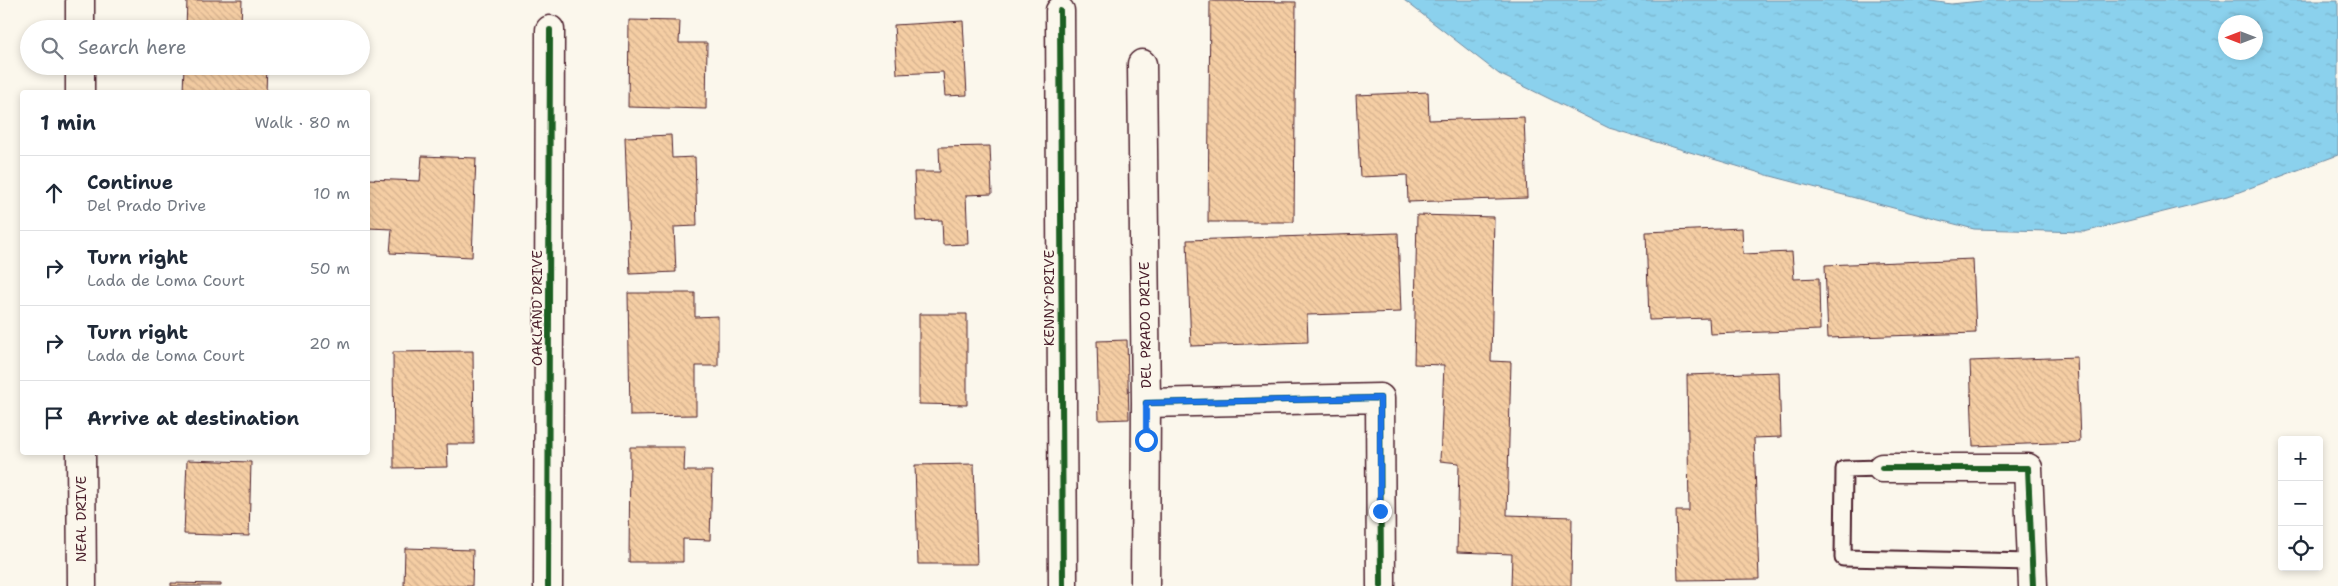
<!DOCTYPE html>
<html lang="en">
<head>
<meta charset="utf-8">
<style>
  body { margin:0; font-family:"Shantell Sans",sans-serif; background:#f2f2f3; color:#1f2937 }
  .controls { position:absolute; right:15px; bottom:15px; display:grid; overflow:hidden; border-radius:5px; box-shadow:0 2px 8px #0003 }
  .controls button { width:45px; height:45px; display:grid; place-items:center; padding:0; border:0; border-bottom:1px solid #e0e1e3; background:#fff; color:#1f2937; font:25px sans-serif }
  .compass { position:absolute; left:2218px; top:15px; width:45px; height:45px; border-radius:50%; background:#fff; box-shadow:0 2px 8px #0003; rotate:270deg }
  .stop { position:absolute; width:15px; height:15px; margin:-11px; border:4px solid #1a73e8; border-radius:50%; background:#fff }
  .stop.end { background:#1a73e8; border-color:#fff; box-shadow:0 1px 5px #0008 }
  .list { margin:0; padding:0; list-style:none }
  h2 { display:flex; justify-content:space-between; align-items:center; height:65px; margin:0; padding:0 20px; font-size:21px }
  h2 small { font-size:16px; font-weight:400; color:#747a83 }
  .list li { display:grid; grid-template-columns:32px 1fr auto; gap:15px; align-items:center; box-sizing:border-box; height:75px; padding:0 20px; border-top:1px solid #e0e1e3 }
  .list b { display:block; font-size:19px; white-space:nowrap }
  .list p { margin:0; font-size:16px; white-space:nowrap; color:#747a83 }
  .list em { font-size:16px; font-style:normal; color:#747a83 }
  .icon { flex:none; width:28px; height:28px; fill:none; stroke:currentColor; stroke-width:2; stroke-linecap:round; stroke-linejoin:round }
  .map { position:relative; flex:none; width:2338px; height:586px; overflow:hidden }
  .search { position:absolute; background:#fff; box-shadow:0 2px 8px #0003; left:20px; top:20px; width:350px; height:55px; display:flex; align-items:center; gap:12px; box-sizing:border-box; padding:0 18px; border-radius:28px; color:#747a83; font-size:19px }
  .panel { position:absolute; background:#fff; box-shadow:0 2px 8px #0003; left:20px; top:90px; width:350px; height:365px; border-radius:5px }
  .map>svg:first-child { display:block }
  .water { fill:url(#water-ripples); stroke:#718a9f; fill-rule:evenodd }
  .building { fill:url(#building-back-hatch); stroke:#4a1f2b }
  .lines { fill:none; stroke-linecap:round; stroke-linejoin:round }
  .lane-casing { stroke:#4a1f2b; stroke-width:19 }
  .street-casing { stroke:#4a1f2b; stroke-width:31 }
  .lane { stroke:#fbf7ec; stroke-width:15 }
  .street { stroke:#fbf7ec; stroke-width:28 }
  .cycleway-casing { stroke:#fbf7ec; stroke-width:9 }
  .cycleway { stroke:#1b5e20; stroke-width:6 }
  .route { stroke:#1a73e8; stroke-width:6 }
  .labels { text-anchor:middle; stroke-width:4; stroke-linejoin:round; paint-order:stroke }
  .street-label { font-size:14px; fill:#4a1f2b; stroke:#fbf7ec }
</style>
</head>
<body>
<div class="map">
<svg width="2338" height="586" viewBox="0 0 2338 586">
  <defs>
    <pattern id="water-ripples" width="26" height="14" patternUnits="userSpaceOnUse" patternTransform="scale(1.25)"><rect width="26" height="14" fill="#8bd1ed"/><path d="M2 4q2-2 4 0t4 0M15 11q2-2 4 0t4 0" fill="none" stroke="#79b3cb"/></pattern>
    <pattern id="building-back-hatch" width="6" height="6" patternUnits="userSpaceOnUse" patternTransform="scale(1.25)"><rect width="6" height="6" fill="#f5cea4"/><path d="M-1 5l2 2M0 0l6 6M5-1l2 2" fill="none" stroke="#d4b08d"/></pattern>
  </defs>
  <rect width="100%" height="100%" fill="#fbf7ec"/>
  <filter id="ink" filterUnits="userSpaceOnUse"><feTurbulence type="fractalNoise" baseFrequency=".02" numOctaves="2"/><feDisplacementMap in="SourceGraphic" scale="10" xChannelSelector="R" yChannelSelector="G"/><feConvolveMatrix kernelMatrix="1 2 1 2 8 2 1 2 1" color-interpolation-filters="sRGB"/></filter>
  <g filter="url(#ink)">
    <path class="water" d="M1404,0H1924L1951,4L1991,0H2338V155L2231,195L2084,232L1974,229L1767,175L1609,128L1499,74ZM2226,22H2256V52H2226Z"/>
    <path class="building" d="M187,0H242L241,24L268,25V29H186Z
      M1210,1L1296,2L1294,222H1208Z
      M629,20L680,21L679,43H707L706,109L628,107Z
      M963,21L967,95L945,96L943,72L897,74L894,25Z
      M184,66H267L266,92H183Z
      M1428,92L1429,120L1524,117L1527,198L1408,202L1407,175L1360,177L1356,95Z
      M671,135L672,158L695,157L697,226L674,227L676,272L630,274L625,137Z
      M990,146L992,194L966,195L968,244L943,245L942,220L916,221L914,172H940L939,147Z
      M422,156L476,158L472,257L390,253L392,229L368,228V179L420,181Z
      M1417,215L1494,217L1491,361L1511,362L1507,515L1572,517L1571,586H1511L1512,554L1457,552L1459,463L1440,461L1444,365L1414,364Z
      M1742,228L1743,254L1792,252L1794,279L1819,278L1820,330L1710,334L1709,318L1649,320L1646,232Z
      M1398,233L1401,312L1307,315L1308,342L1191,346L1187,240Z
      M1973,259L1976,333L1828,338L1825,265Z
      M628,293H695V317L718,316V366H696V415L630,416Z
      M919,314H967V405L919,404Z
      M1127,340L1129,419L1099,420L1097,341Z
      M473,351L474,444H447L448,467L394,468L393,352Z
      M2077,357L2080,442L1973,446L1970,361Z
      M1779,372L1781,437L1754,438L1759,579L1678,580L1676,511H1689L1687,375Z
      M630,447H685L684,471H712L710,540L683,539V562H629Z
      M187,460L251,462L249,536L184,534Z
      M974,464L977,564H918L915,465Z
      M405,548L473,550L472,586H404Z
      M171,583L221,584V586H171Z"/>
    <g class="lines">
      <defs>
        <path id="lane" d="M1882,468L1844,469L1843,558L2032,562"/>
        <path id="street" d="M80,0V29
          M1060,11L1063,586
          M1142,64L1146,403L1145,586
          M80,66V92
          M1146,403L1380,398L1381,586
          M81,452L82,586
          M1882,468H2028L2033,586
          M548,586L550,30"/>
      </defs>
      <use href="#lane" class="lane-casing"/>
      <use href="#street" class="street-casing"/>
      <use href="#lane" class="lane"/>
      <use href="#street" class="street"/>
      <defs>
        <path id="cycleway" d="M1060,11L1063,586
          M1146,403L1380,398L1381,586
          M1882,468H2028L2033,586
          M548,586L550,30"/>
      </defs>
      <use href="#cycleway" class="cycleway-casing"/>
      <use href="#cycleway" class="cycleway"/>
    </g>
  </g>
  <g class="lines" filter="url(#ink)">
    <path class="route" d="M1146,440V403L1380,398V511"/>
  </g>
  <g class="labels">
    <g class="street-label">
      <text transform="translate(1049 298) rotate(-90)" y="5">KENNY DRIVE</text>
      <text transform="translate(537 308) rotate(-90)" y="5">OAKLAND DRIVE</text>
      <text transform="translate(1145 325) rotate(-91)" y="5">DEL PRADO DRIVE</text>
      <text transform="translate(81 519) rotate(-90)" y="5">NEAL DRIVE</text>
    </g>
  </g>
</svg>
<div class="controls">
<button>+</button>
<button>−</button>
<button><svg class="icon" aria-label="locate" viewBox="0 0 24 24"><circle cx="12" cy="12" r="6"/><path d="M12 2v4M12 18v4M2 12h4M18 12h4"/></svg></button>
</div>
<svg class="compass" viewBox="-18 -18 36 36"><path d="M0-13l5 13h-10z" fill="#e53935"/><path d="M0 13l5-13h-10z" fill="#747a83"/></svg>
<div class="stop" style="left:1146px;top:440px"></div>
<div class="stop end" style="left:1380px;top:511px"></div>
<div class="search"><svg class="icon" aria-label="search" viewBox="0 0 24 24"><circle cx="10" cy="10" r="6"/><path d="M15 15l6 6"/></svg>Search here</div>
<section class="panel">
<h2>1 min<small>Walk · 80 m</small></h2>
<ul class="list">
<li><svg class="icon" aria-label="ahead" viewBox="0 0 24 24"><path d="M12 20V5M6 11l6-6 6 6"/></svg><div><b>Continue</b><p>Del Prado Drive</p></div><em>10 m</em></li>
<li><svg class="icon" aria-label="right" viewBox="0 0 24 24"><path d="M7 20v-9h11M14 6l5 5-5 5"/></svg><div><b>Turn right</b><p>Lada de Loma Court</p></div><em>50 m</em></li>
<li><svg class="icon" aria-label="right" viewBox="0 0 24 24"><path d="M7 20v-9h11M14 6l5 5-5 5"/></svg><div><b>Turn right</b><p>Lada de Loma Court</p></div><em>20 m</em></li>
<li><svg class="icon" aria-label="arrive" viewBox="0 0 24 24"><path d="M6 21V4h12l-3 4 3 4H6"/></svg><div><b>Arrive at destination</b></div></li>
</ul>
</section>
</div>
</body>
</html>
